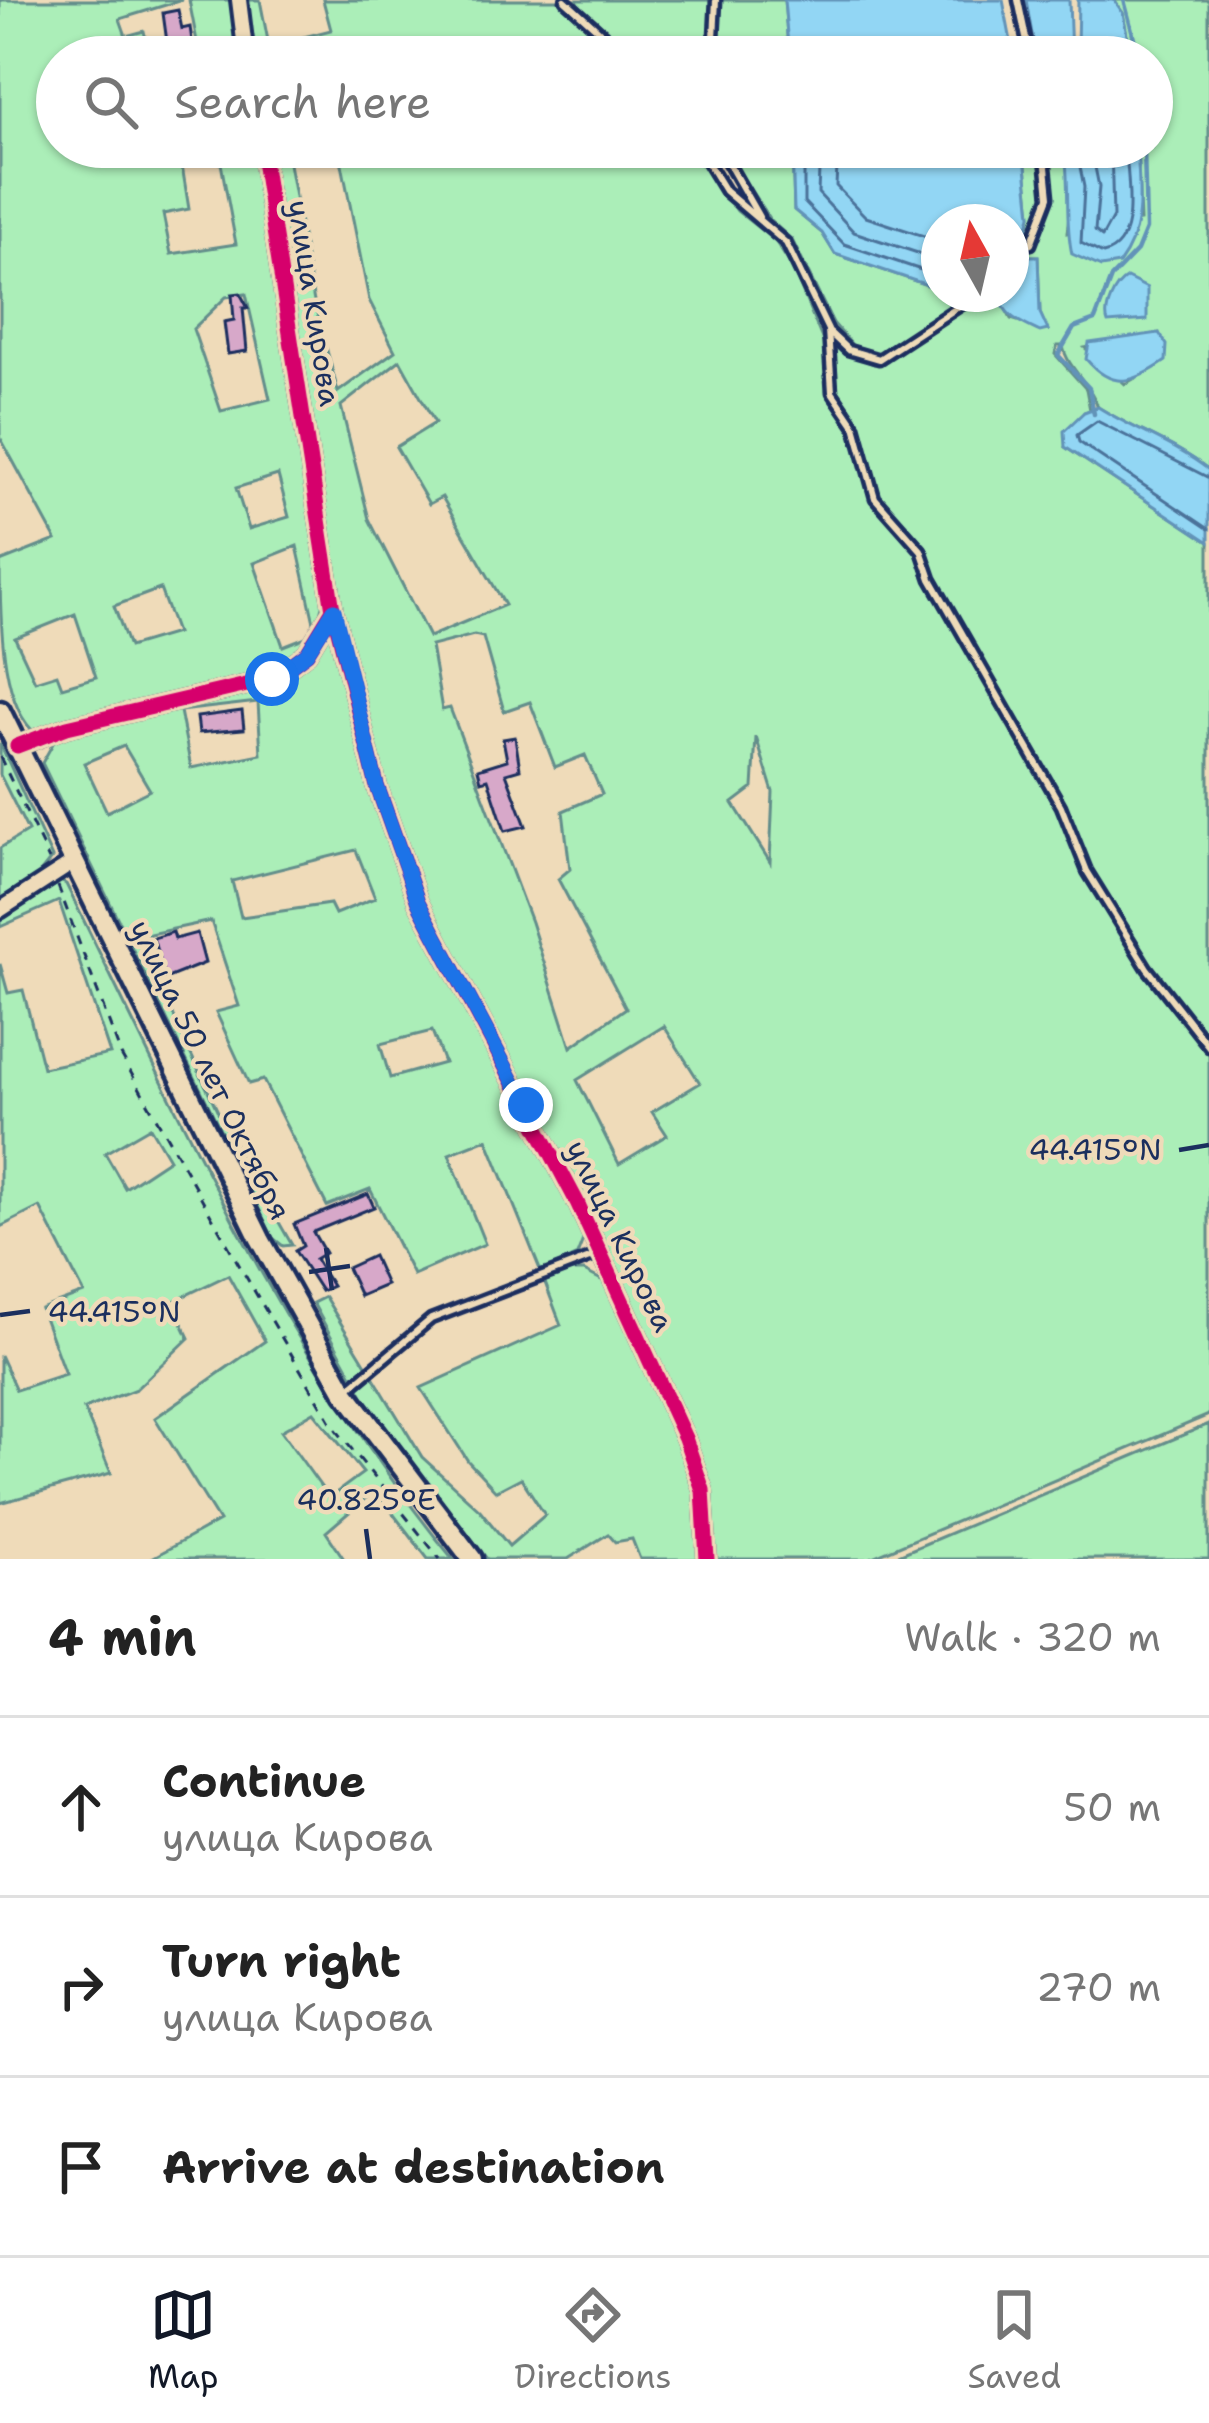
<!DOCTYPE html>
<html lang="en">
<head>
<meta charset="utf-8">
<style>
  body { margin:0; font-family:"Shantell Sans",sans-serif; background:#f6f6f6; color:#222 }
  .compass { position:absolute; left:921px; top:204px; width:108px; height:108px; border-radius:50%; background:#fff; box-shadow:0 3px 9px #0004; rotate:352deg }
  .stop { position:absolute; width:36px; height:36px; margin:-27px; border:9px solid #1a73e8; border-radius:50%; background:#fff }
  .stop.end { background:#1a73e8; border-color:#fff; box-shadow:0 3px 12px #0008 }
  .list { margin:0; padding:0; list-style:none }
  h2 { display:flex; justify-content:space-between; align-items:center; height:156px; margin:0; padding:0 48px; font-size:51px }
  h2 small { font-size:39px; font-weight:400; color:#767676 }
  .list li { display:grid; grid-template-columns:78px 1fr auto; gap:36px; align-items:center; box-sizing:border-box; height:180px; padding:0 48px; border-top:3px solid #e0e0e0 }
  .list b { display:block; font-size:45px; white-space:nowrap }
  .list p { margin:0; font-size:39px; white-space:nowrap; color:#767676 }
  .list em { font-size:39px; font-style:normal; color:#767676 }
  .icon { flex:none; width:66px; height:66px; fill:none; stroke:currentColor; stroke-width:2; stroke-linecap:round; stroke-linejoin:round }
  .map { position:relative; flex:none; width:1209px; height:1559px; overflow:hidden }
  .search { position:absolute; background:#fff; box-shadow:0 3px 9px #0004; left:36px; right:36px; top:36px; height:132px; display:flex; align-items:center; gap:30px; box-sizing:border-box; padding:0 42px; border-radius:66px; color:#767676; font-size:45px }
  .sheet { height:696px; background:#fff }
  nav { display:flex; justify-content:space-around; align-items:center; box-sizing:border-box; height:168px; border-top:3px solid #e0e0e0; background:#fff; font-size:33px; color:#767676 }
  nav a { display:grid; justify-items:center; gap:6px }
  nav .on { color:#111827 }
  .map>svg:first-child { display:block }
  .green { fill:#abeeb8; stroke:#638e8b; stroke-width:3; fill-rule:evenodd }
  .water { fill:#92d6f4; stroke:#6293b8; stroke-width:3 }
  .lines { fill:none; stroke-linecap:round; stroke-linejoin:round }
  .shore { stroke:#4b729a; stroke-width:3 }
  .stream { stroke:#6293b8; stroke-width:4.5 }
  .building { fill:#d7a8c9; stroke:#1b2f5e; stroke-width:3 }
  .lane-casing { stroke:#1b2f5e; stroke-width:15 }
  .street-casing { stroke:#1b2f5e; stroke-width:22 }
  .secondary-casing { stroke:#1b2f5e; stroke-width:27 }
  .path { stroke:#1b2f5e; stroke-width:3; stroke-dasharray:9 9; stroke-linecap:butt }
  .lane { stroke:#efdbb9; stroke-width:6 }
  .street { stroke:#efdbb9; stroke-width:14 }
  .secondary { stroke:#efdbb9; stroke-width:18 }
  .cycleway-casing { stroke:#efdbb9; stroke-width:22 }
  .cycleway { stroke:#d6006c; stroke-width:15 }
  .route { stroke:#1a73e8; stroke-width:15 }
  .ticks { fill:none; stroke:#1b2f5e; stroke-width:4.5 }
  .labels { text-anchor:middle; stroke-width:9; stroke-linejoin:round; paint-order:stroke }
  .street-label { font-size:30px; fill:#1b2f5e; stroke:#efdbb9 }
  .ticks-label { font-size:30px; text-anchor:middle; fill:#1b2f5e; stroke:#efdbb9; stroke-width:9; stroke-linejoin:round; paint-order:stroke }
</style>
</head>
<body>
<div class="map">
<svg width="1209" height="1559" viewBox="0 0 1209 1559">
  <rect width="100%" height="100%" fill="#efdbb9"/>
  <filter id="ink" filterUnits="userSpaceOnUse"><feTurbulence type="fractalNoise" baseFrequency=".00833" numOctaves="2"/><feDisplacementMap in="SourceGraphic" scale="24" xChannelSelector="R" yChannelSelector="G"/><feConvolveMatrix kernelMatrix="1 2 1 2 8 2 1 2 1" color-interpolation-filters="sRGB"/></filter>
  <g filter="url(#ink)">
    <path class="green" d="M0,0H182L120,19L126,36L144,31L150,57H57V147H179L189,209L163,214L171,254L236,244L218,147H256L327,587L312,644L269,676L32,730C0,698 0,612 0,562L56,540L0,437ZM246,294L270,399L221,411L193,329L226,297ZM278,475L289,517L249,529L236,488ZM297,546L315,627L311,635L283,646L254,563ZM160,589L176,633L129,647L114,606ZM75,614L96,677L62,687L57,674L35,681L15,638Z
      M189,0H235L242,57H200Z
      M244,0H260L269,46L331,30L323,0H559L622,57H252Z
      M569,0H713L711,57H633Z
      M719,0H784L789,57H717Z
      M1114,0H1209V470C1174,443 1136,431 1098,407C1091,384 1067,368 1063,346H1057L1055,354L1086,389L1090,410L1084,412L1065,447L1209,542V1415L868,1559H711L710,1506L615,1272L590,1214L446,950L382,787L341,623L266,147H286L314,302L338,392L395,351L369,300L341,159L352,154L349,147H692L737,211L775,241L792,267L825,346L829,395L852,427L854,417L836,391L831,339L847,353L874,364L979,301L974,297L878,356L859,353L833,323L792,240L770,220L723,147H792L794,210L822,233L835,254L939,289V294H998L1011,319L1047,330L1040,313L1038,256H1011V243L1025,239L1031,215L1024,147H1064L1072,188L1067,233L1140,221L1137,147H1152V57H1131L1123,13ZM1159,333L1165,361L1125,384L1085,348ZM400,360L435,423L396,447L429,504L442,497L505,605L429,637L369,519L341,406ZM474,635L483,637L504,711L530,702L555,767L585,755L602,794L563,811L570,869L558,879L626,1008L571,1047L531,922L450,708L442,710L431,646ZM756,737L773,792L770,862L733,803L753,788ZM664,1026L700,1083L652,1112L667,1135L619,1164L577,1080Z
      M335,627L412,901L586,1232L577,1255L541,1272L487,1139L449,1154L485,1244L413,1275L370,1189L327,1206L263,1080L249,1084L216,1012L239,1006L211,921L150,934L145,937L178,1027L229,1135L292,1245L283,1246L273,1238L42,763L56,738L274,683L298,670ZM258,702L261,754L191,768L180,711ZM124,746L150,790L107,812L84,763ZM356,850L375,898L335,914L330,904L241,917L232,881ZM432,1031L444,1063L390,1078L380,1044Z
      M0,743L52,858L29,887L0,905V848L28,831L0,775Z
      M58,880L66,884C181,1119 286,1356 453,1559H428L375,1490L326,1532L344,1559H150L219,1521L155,1418L265,1341L228,1275L172,1302L189,1338L136,1389L84,1409L111,1473L0,1503V1355L16,1390L65,1374L41,1309L84,1293L40,1207L0,1227V964L8,993L23,990L43,1068L110,1054L59,901L0,927V914ZM150,1127L169,1159L125,1188L105,1153ZM314,1412L363,1473L329,1498L281,1431Z
      M566,1271H584L607,1283L684,1441L698,1491L704,1559H640L632,1539L615,1542L608,1534L568,1559H487L367,1403L313,1303L325,1297L422,1457L480,1510L509,1546L545,1515L521,1478L496,1491L468,1461L421,1388L561,1325L544,1280Z
      M1209,1424V1559H889L1164,1443Z"/>
    <path class="water" d="M784,0H1003L1014,57H789Z
      M1026,0H1069L1071,57H1036Z
      M1078,0H1114L1123,13L1131,57H1095L1077,50Z
      M792,147H1024L1031,215L1025,239L1011,243V222H939V289L835,254L822,233L794,210Z
      M1064,147H1137C1139,190 1146,228 1119,264L1101,267L1072,254C1064,219 1071,184 1064,147Z
      M1011,256H1038L1040,313L1048,330L1040,332C1020,322 1005,318 998,294H1011Z
      M1127,278L1147,288V320L1108,323C1103,310 1114,285 1127,278Z
      M1159,333L1167,345L1166,361C1134,383 1113,391 1086,359L1089,343Z
      M1098,407C1136,431 1174,443 1209,470V542L1065,447L1064,431L1084,412Z"/>
    <g class="lines">
      <path class="shore" d="M804,147V202L844,244L939,276
        M820,147L818,193L854,232L939,260
        M838,147L836,186L866,217L939,241
        M1076,147L1084,187L1081,243L1103,254C1142,245 1126,176 1126,147
        M1091,147L1099,187L1095,231L1102,237L1113,217L1111,147
        M1209,478L1097,421L1077,435L1079,442L1209,529"/>
      <path class="stream" d="M1124,0L1139,57
        M1094,414L1089,388L1058,355L1074,328L1095,320L1111,278L1137,251L1146,229L1144,147"/>
    </g>
    <path class="building" d="M178,10L182,29L190,27L192,41L184,43L186,57H169L163,13Z
      M240,293L248,308H243L247,351L228,354L224,322L234,320L232,294Z
      M242,711L244,729L199,733L197,717Z
      M515,737L520,769L506,773L526,826L505,831L488,779L481,781L478,769L507,760L503,739Z
      M173,932L175,939L197,933L205,963L165,979L153,938Z
      M368,1194L374,1207L313,1232L325,1253L315,1259L332,1286L321,1291L295,1251L303,1246L294,1224Z
      M373,1256L386,1285L360,1296L347,1268Z"/>
    <g class="lines">
      <defs>
        <path id="lane" d="M565,0L628,57
          M1018,0L1030,57
          M713,57L716,0
          M698,147L725,191L786,243L828,330L832,392L855,426L875,498L921,550L931,579L1061,806L1087,871L1147,968L1209,1047
          M719,147L759,217
          M1011,249L1031,244L1049,197L1044,147
          M830,333L848,350L879,359L978,294
          M348,1389L431,1319L600,1254"/>
        <path id="street" d="M239,0L246,57
          M333,610L377,786L418,902L577,1202L685,1438L703,1490L707,1559
          M17,746L67,727L272,679L307,653L333,610L261,147
          M0,910L74,862"/>
        <path id="secondary" d="M0,711L260,1239L345,1392L472,1559"/>
      </defs>
      <use href="#lane" class="lane-casing"/>
      <use href="#street" class="street-casing"/>
      <use href="#secondary" class="secondary-casing"/>
      <path class="path" d="M0,757L49,860
        M58,886L121,1055L238,1263L334,1427L440,1559"/>
      <use href="#lane" class="lane"/>
      <use href="#street" class="street"/>
      <use href="#secondary" class="secondary"/>
      <defs>
        <path id="cycleway" d="M333,610L377,786L418,902L577,1202L685,1438L703,1490L707,1559
          M17,746L67,727L272,679L307,653L333,610L261,147"/>
      </defs>
      <use href="#cycleway" class="cycleway-casing"/>
      <use href="#cycleway" class="cycleway"/>
    </g>
  </g>
  <g class="lines" filter="url(#ink)">
    <path class="route" d="M272,679L307,653L334,610L377,786L418,902L526,1105"/>
  </g>
  <path class="ticks" d="M1179,1150L1209,1145M326,1248L332,1290M309,1272L350,1266M0,1315L30,1311M366,1529L370,1559"/>
  <g class="labels">
    <g class="street-label">
      <text transform="translate(314 303) rotate(81)" y="10">улица Кирова</text>
      <text transform="translate(210 1070) rotate(64)" y="10">улица 50 лет Октября</text>
      <text transform="translate(620 1236) rotate(64)" y="10">улица Кирова</text>
    </g>
  </g>
  <g class="ticks-label">
    <text x="1095" y="1160">44.415°N</text>
    <text x="114" y="1322">44.415°N</text>
    <text x="366" y="1510">40.825°E</text>
  </g>
</svg>
<svg class="compass" viewBox="-18 -18 36 36"><path d="M0-13l5 13h-10z" fill="#e53935"/><path d="M0 13l5-13h-10z" fill="#767676"/></svg>
<div class="stop" style="left:272px;top:679px"></div>
<div class="stop end" style="left:526px;top:1105px"></div>
<div class="search"><svg class="icon" aria-label="search" viewBox="0 0 24 24"><circle cx="10" cy="10" r="6"/><path d="M15 15l6 6"/></svg>Search here</div>
</div>
<section class="sheet">
<h2>4 min<small>Walk · 320 m</small></h2>
<ul class="list">
<li><svg class="icon" aria-label="ahead" viewBox="0 0 24 24"><path d="M12 20V5M6 11l6-6 6 6"/></svg><div><b>Continue</b><p>улица Кирова</p></div><em>50 m</em></li>
<li><svg class="icon" aria-label="right" viewBox="0 0 24 24"><path d="M7 20v-9h11M14 6l5 5-5 5"/></svg><div><b>Turn right</b><p>улица Кирова</p></div><em>270 m</em></li>
<li><svg class="icon" aria-label="arrive" viewBox="0 0 24 24"><path d="M6 21V4h12l-3 4 3 4H6"/></svg><div><b>Arrive at destination</b></div></li>
</ul>
</section>
<nav>
<a class="on"><svg class="icon" aria-label="map" viewBox="0 0 24 24"><path d="M3 6l6-2 6 2 6-2v14l-6 2-6-2-6 2zM9 4v14M15 6v14"/></svg>Map</a>
<a><svg class="icon" aria-label="directions" viewBox="0 0 24 24"><path d="M12 3l9 9-9 9-9-9zM9 14v-3h6M13 9l2 2-2 2"/></svg>Directions</a>
<a><svg class="icon" aria-label="saved" viewBox="0 0 24 24"><path d="M7 4h10v16l-5-4-5 4z"/></svg>Saved</a>
</nav>
</body>
</html>
